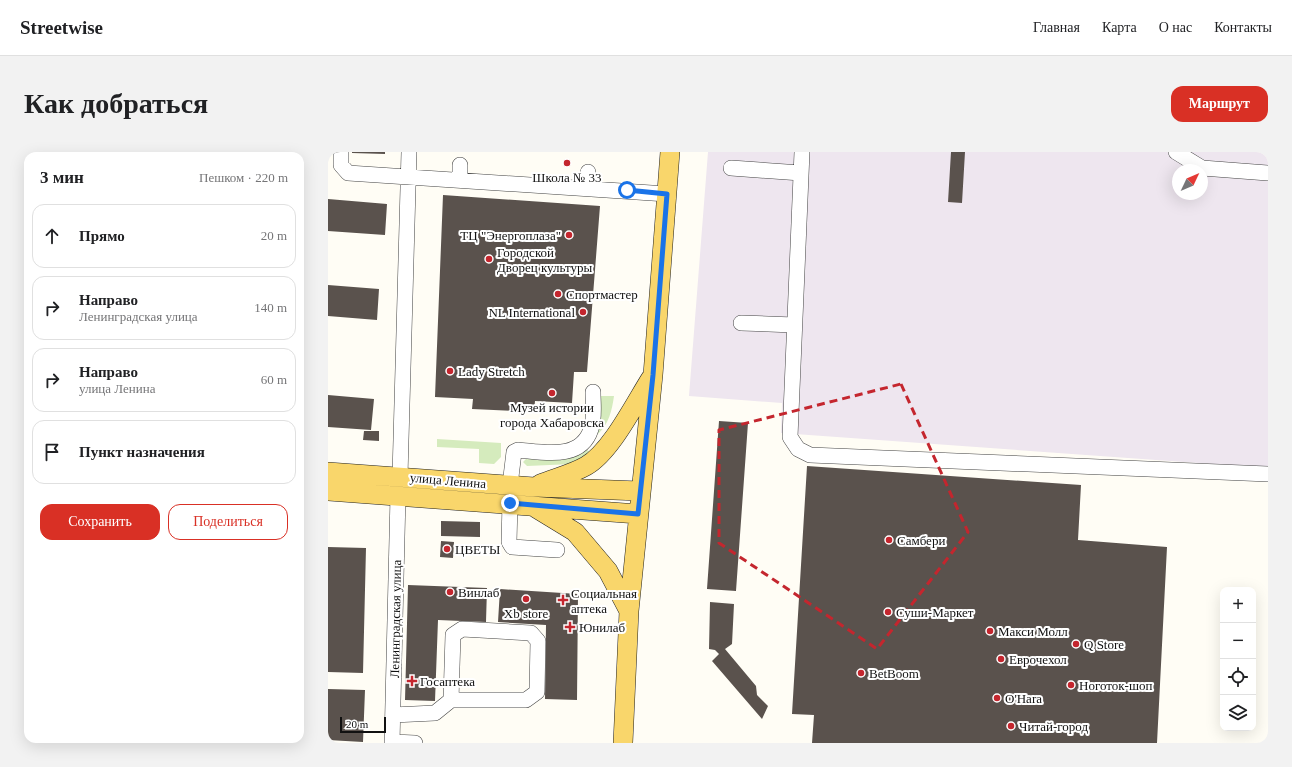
<!DOCTYPE html>
<html lang="ru">
<head>
<meta charset="utf-8">
<style>
  body { margin:0; font-family:"Times New Roman",serif; background:#f2f2f2; color:#202124 }
  .controls { position:absolute; right:12px; bottom:12px; display:grid; overflow:hidden; border-radius:8px; box-shadow:0 4px 16px #0002 }
  .controls button { width:36px; height:36px; display:grid; place-items:center; padding:0; border:0; border-bottom:1px solid #e0e0e0; background:#fff; color:#202124; font:20px sans-serif }
  .compass { position:absolute; left:844px; top:12px; width:36px; height:36px; border-radius:50%; background:#fff; box-shadow:0 4px 16px #0002; rotate:46deg }
  .scale { position:absolute; left:12px; bottom:10px; width:46px; box-sizing:border-box; padding-left:4px; border:2px solid #111; border-top:0; font-size:11px; line-height:14px; white-space:nowrap; color:#111; -webkit-text-stroke:3px #fff; paint-order:stroke }
  .stop { position:absolute; width:12px; height:12px; margin:-9px; border:3px solid #1a73e8; border-radius:50%; background:#fff }
  .stop.end { background:#1a73e8; border-color:#fff; box-shadow:0 1px 4px #0008 }
  .list { margin:0; padding:0; list-style:none }
  h2 { display:flex; justify-content:space-between; align-items:center; height:52px; margin:0; padding:0 16px; font-size:17px }
  h2 small { font-size:13px; font-weight:400; color:#757577 }
  .list li { display:grid; grid-template-columns:26px 1fr auto; gap:12px; align-items:center; box-sizing:border-box; height:64px; margin:0 8px 8px; padding:0 8px; border:1px solid #e0e0e0; border-radius:12px }
  .list b { display:block; font-size:15px; white-space:nowrap }
  .list p { margin:0; font-size:13px; white-space:nowrap; color:#757577 }
  .list em { font-size:13px; font-style:normal; color:#757577 }
  .actions { display:flex; gap:8px; padding:12px 16px }
  .actions a { flex:1; padding:9px 0; border:1px solid #d93025; border-radius:12px; text-align:center; font-size:14px; color:#d93025 }
  .actions .main { background:#d93025; color:#fff }
  .icon { flex:none; width:22px; height:22px; fill:none; stroke:currentColor; stroke-width:2; stroke-linecap:round; stroke-linejoin:round }
  .map { position:relative; flex:none; width:940px; height:591px; overflow:hidden; border-radius:12px }
  header { display:flex; align-items:center; gap:24px; box-sizing:border-box; height:56px; padding:0 20px; background:#fff; border-bottom:1px solid #e0e0e0 }
  header strong { font-size:19px }
  nav { display:flex; gap:22px; margin-inline-start:auto; font-size:14px }
  .intro { display:flex; align-items:center; justify-content:space-between; box-sizing:border-box; height:96px; padding:0 24px }
  h1 { margin:0; font-size:28px }
  .button { padding:10px 18px; border-radius:12px; background:#d93025; color:#fff; font-size:14px; font-weight:700 }
  main { display:flex; gap:24px; padding:0 24px }
  aside { flex:1; background:#fff; border-radius:12px; box-shadow:0 4px 16px #0002 }
  .map>svg:first-child { display:block }
  .industrial { fill:#eee6ef; fill-rule:evenodd }
  .green { fill:#d5ebbd }
  .building { fill:#5a524d }
  .lines { fill:none; stroke-linecap:round; stroke-linejoin:round }
  .minor-casing { stroke:#444; stroke-width:16 }
  .major-casing { stroke:#222; stroke-width:20 }
  .minor { stroke:#fff; stroke-width:15 }
  .major { stroke:#f9d66b; stroke-width:19 }
  .route { stroke:#1a73e8; stroke-width:5 }
  .marked { fill:none; stroke:#c4262e; stroke-width:3; stroke-dasharray:8 5; stroke-linejoin:round }
  .poi-dot { fill:#c4262e; stroke:#fff; stroke-width:1.5 }
  .labels { text-anchor:middle; stroke-width:4; stroke-linejoin:round; paint-order:stroke }
  .poi-label { font-size:13px; fill:#111; stroke:#fff; text-anchor:start }
  .street-label { font-size:13px; fill:#111; stroke:#fff }
</style>
</head>
<body>
<header>
<strong>Streetwise</strong>
<nav><a>Главная</a><a>Карта</a><a>О нас</a><a>Контакты</a></nav>
</header>
<div class="intro"><h1>Как добраться</h1><a class="button">Маршрут</a></div>
<main>
<aside>
<h2>3 мин<small>Пешком · 220 m</small></h2>
<ul class="list">
<li><svg class="icon" aria-label="ahead" viewBox="0 0 24 24"><path d="M12 20V5M6 11l6-6 6 6"/></svg><div><b>Прямо</b></div><em>20 m</em></li>
<li><svg class="icon" aria-label="right" viewBox="0 0 24 24"><path d="M7 20v-9h11M14 6l5 5-5 5"/></svg><div><b>Направо</b><p>Ленинградская улица</p></div><em>140 m</em></li>
<li><svg class="icon" aria-label="right" viewBox="0 0 24 24"><path d="M7 20v-9h11M14 6l5 5-5 5"/></svg><div><b>Направо</b><p>улица Ленина</p></div><em>60 m</em></li>
<li><svg class="icon" aria-label="arrive" viewBox="0 0 24 24"><path d="M6 21V4h12l-3 4 3 4H6"/></svg><div><b>Пункт назначения</b></div></li>
</ul>
<div class="actions"><a class="main">Сохранить</a><a>Поделиться</a></div>
</aside>
<div class="map">
<svg width="940" height="591" viewBox="0 0 940 591">
  <rect width="100%" height="100%" fill="#fffdf5"/>
  <path class="industrial" d="M380,0H940V316L453,281L454,251L361,244ZM850,18H874V42H850Z"/>
  <path class="green" d="M272,244H286C284,258 281,272 270,282Z
    M109,287L173,291V305L166,312L151,311V297L109,295Z
    M258,297L263,301L245,312L199,314L195,310L198,307C221,308 240,311 258,297Z"/>
  <path class="building" d="M24,0H57V2L24,1Z
    M623,0H637L634,51L620,50Z
    M115,43L272,54L259,220H246L244,251L207,249L206,260L144,257L145,247L107,245Z
    M0,47L59,52L57,83L0,79Z
    M0,133L51,137L49,168L0,164Z
    M0,243L46,247L43,278L0,275Z
    M391,269L420,271L408,439L379,437Z
    M36,279H51V289L35,288Z
    M479,314L753,333L750,388L839,395L829,591H484L486,563L464,562Z
    M113,369L152,370V385L113,384Z
    M113,389L126,390L125,406L112,405Z
    M0,395L38,396L35,521L0,520Z
    M80,433L159,436L158,470L110,468L107,549L77,548Z
    M172,437L250,442L249,548L217,547L218,473L170,470Z
    M382,450L406,452L404,492L397,497L428,534L429,543L440,554L434,567L384,509L391,502L387,498L381,497Z
    M0,537L37,538L35,590L0,588Z"/>
  <g class="lines">
    <defs>
      <path id="minor" d="M13,0V13L20,21L339,42
        M474,0L462,285L470,297L482,303L940,322
        M848,0L874,16L940,21
        M403,16L473,21
        M132,28V13
        M259,36L260,20
        M413,171L466,173
        M72,324L81,0
        M182,333L186,300L190,298C215,300 253,309 263,277C267,267 265,252 265,240
        M182,351L181,390L184,395L229,398
        M65,563L107,561L123,548H198L209,540L210,489L203,481L134,477L125,483L123,548
        M65,590L87,591
        M64,591L70,344"/>
      <path id="major" d="M0,320L206,335L312,339
        M212,332C227,326 244,322 258,314C283,300 307,251 323,226
        M0,339L310,362
        M206,355L247,380L280,419L301,459
        M295,591L301,459L325,223L342,0"/>
    </defs>
    <use href="#minor" class="minor-casing"/>
    <use href="#major" class="major-casing"/>
    <use href="#minor" class="minor"/>
    <use href="#major" class="major"/>
  </g>
  <g class="lines">
    <path class="route" d="M182,351L310,362L325,223L339,42L299,38"/>
  </g>
  <path class="marked" d="M573,232L640,380L549,497L391,391V278Z"/>
  <g class="poi-dot">
    <circle cx="239" cy="11" r="4"/>
    <circle cx="241" cy="83" r="4"/>
    <circle cx="161" cy="107" r="4"/>
    <circle cx="230" cy="142" r="4"/>
    <circle cx="255" cy="160" r="4"/>
    <circle cx="122" cy="219" r="4"/>
    <circle cx="224" cy="241" r="4"/>
    <circle cx="561" cy="388" r="4"/>
    <circle cx="119" cy="397" r="4"/>
    <circle cx="122" cy="440" r="4"/>
    <circle cx="198" cy="447" r="4"/>
    <path d="M233 442h4v4h4v4h-4v4h-4v-4h-4v-4h4z"/>
    <circle cx="560" cy="460" r="4"/>
    <path d="M240 469h4v4h4v4h-4v4h-4v-4h-4v-4h4z"/>
    <circle cx="662" cy="479" r="4"/>
    <circle cx="748" cy="492" r="4"/>
    <circle cx="673" cy="507" r="4"/>
    <circle cx="533" cy="521" r="4"/>
    <path d="M82 523h4v4h4v4h-4v4h-4v-4h-4v-4h4z"/>
    <circle cx="743" cy="533" r="4"/>
    <circle cx="669" cy="546" r="4"/>
    <circle cx="683" cy="574" r="4"/>
  </g>
  <g class="labels">
    <g class="poi-label">
      <text x="239" y="30" text-anchor="middle">Школа № 33</text>
      <text x="233" y="88" text-anchor="end">ТЦ "Энергоплаза"</text>
      <text x="169" y="105">Городской<tspan x="169" dy="15">Дворец культуры</tspan></text>
      <text x="238" y="147">Спортмастер</text>
      <text x="247" y="165" text-anchor="end">NL International</text>
      <text x="130" y="224">Lady Stretch</text>
      <text x="224" y="260" text-anchor="middle">Музей истории<tspan x="224" dy="15">города Хабаровска</tspan></text>
      <text x="569" y="393">Самбери</text>
      <text x="127" y="402">ЦВЕТЫ</text>
      <text x="130" y="445">Винлаб</text>
      <text x="243" y="446">Социальная<tspan x="243" dy="15">аптека</tspan></text>
      <text x="568" y="465">Суши-Маркет</text>
      <text x="198" y="466" text-anchor="middle">Xb store</text>
      <text x="251" y="480">Юнилаб</text>
      <text x="670" y="484">Макси Молл</text>
      <text x="756" y="497">Q Store</text>
      <text x="681" y="512">Еврочехол</text>
      <text x="541" y="526">BetBoom</text>
      <text x="92" y="534">Госаптека</text>
      <text x="751" y="538">Ноготок-шоп</text>
      <text x="677" y="551">O'Hara</text>
      <text x="691" y="579">Читай-город</text>
    </g>
    <g class="street-label">
      <text transform="translate(120 328) rotate(5)" y="5">улица Ленина</text>
      <text transform="translate(67 467) rotate(-89)" y="5">Ленинградская улица</text>
    </g>
  </g>
</svg>
<div class="controls">
<button>+</button>
<button>−</button>
<button><svg class="icon" aria-label="locate" viewBox="0 0 24 24"><circle cx="12" cy="12" r="6"/><path d="M12 2v4M12 18v4M2 12h4M18 12h4"/></svg></button>
<button><svg class="icon" aria-label="layers" viewBox="0 0 24 24"><path d="M12 4l9 5-9 5-9-5zM3 14l9 5 9-5"/></svg></button>
</div>
<svg class="compass" viewBox="-18 -18 36 36"><path d="M0-13l5 13h-10z" fill="#e53935"/><path d="M0 13l5-13h-10z" fill="#757577"/></svg>
<div class="scale">20 m</div>
<div class="stop" style="left:299px;top:38px"></div>
<div class="stop end" style="left:182px;top:351px"></div>
</div>
</main>
</body>
</html>
